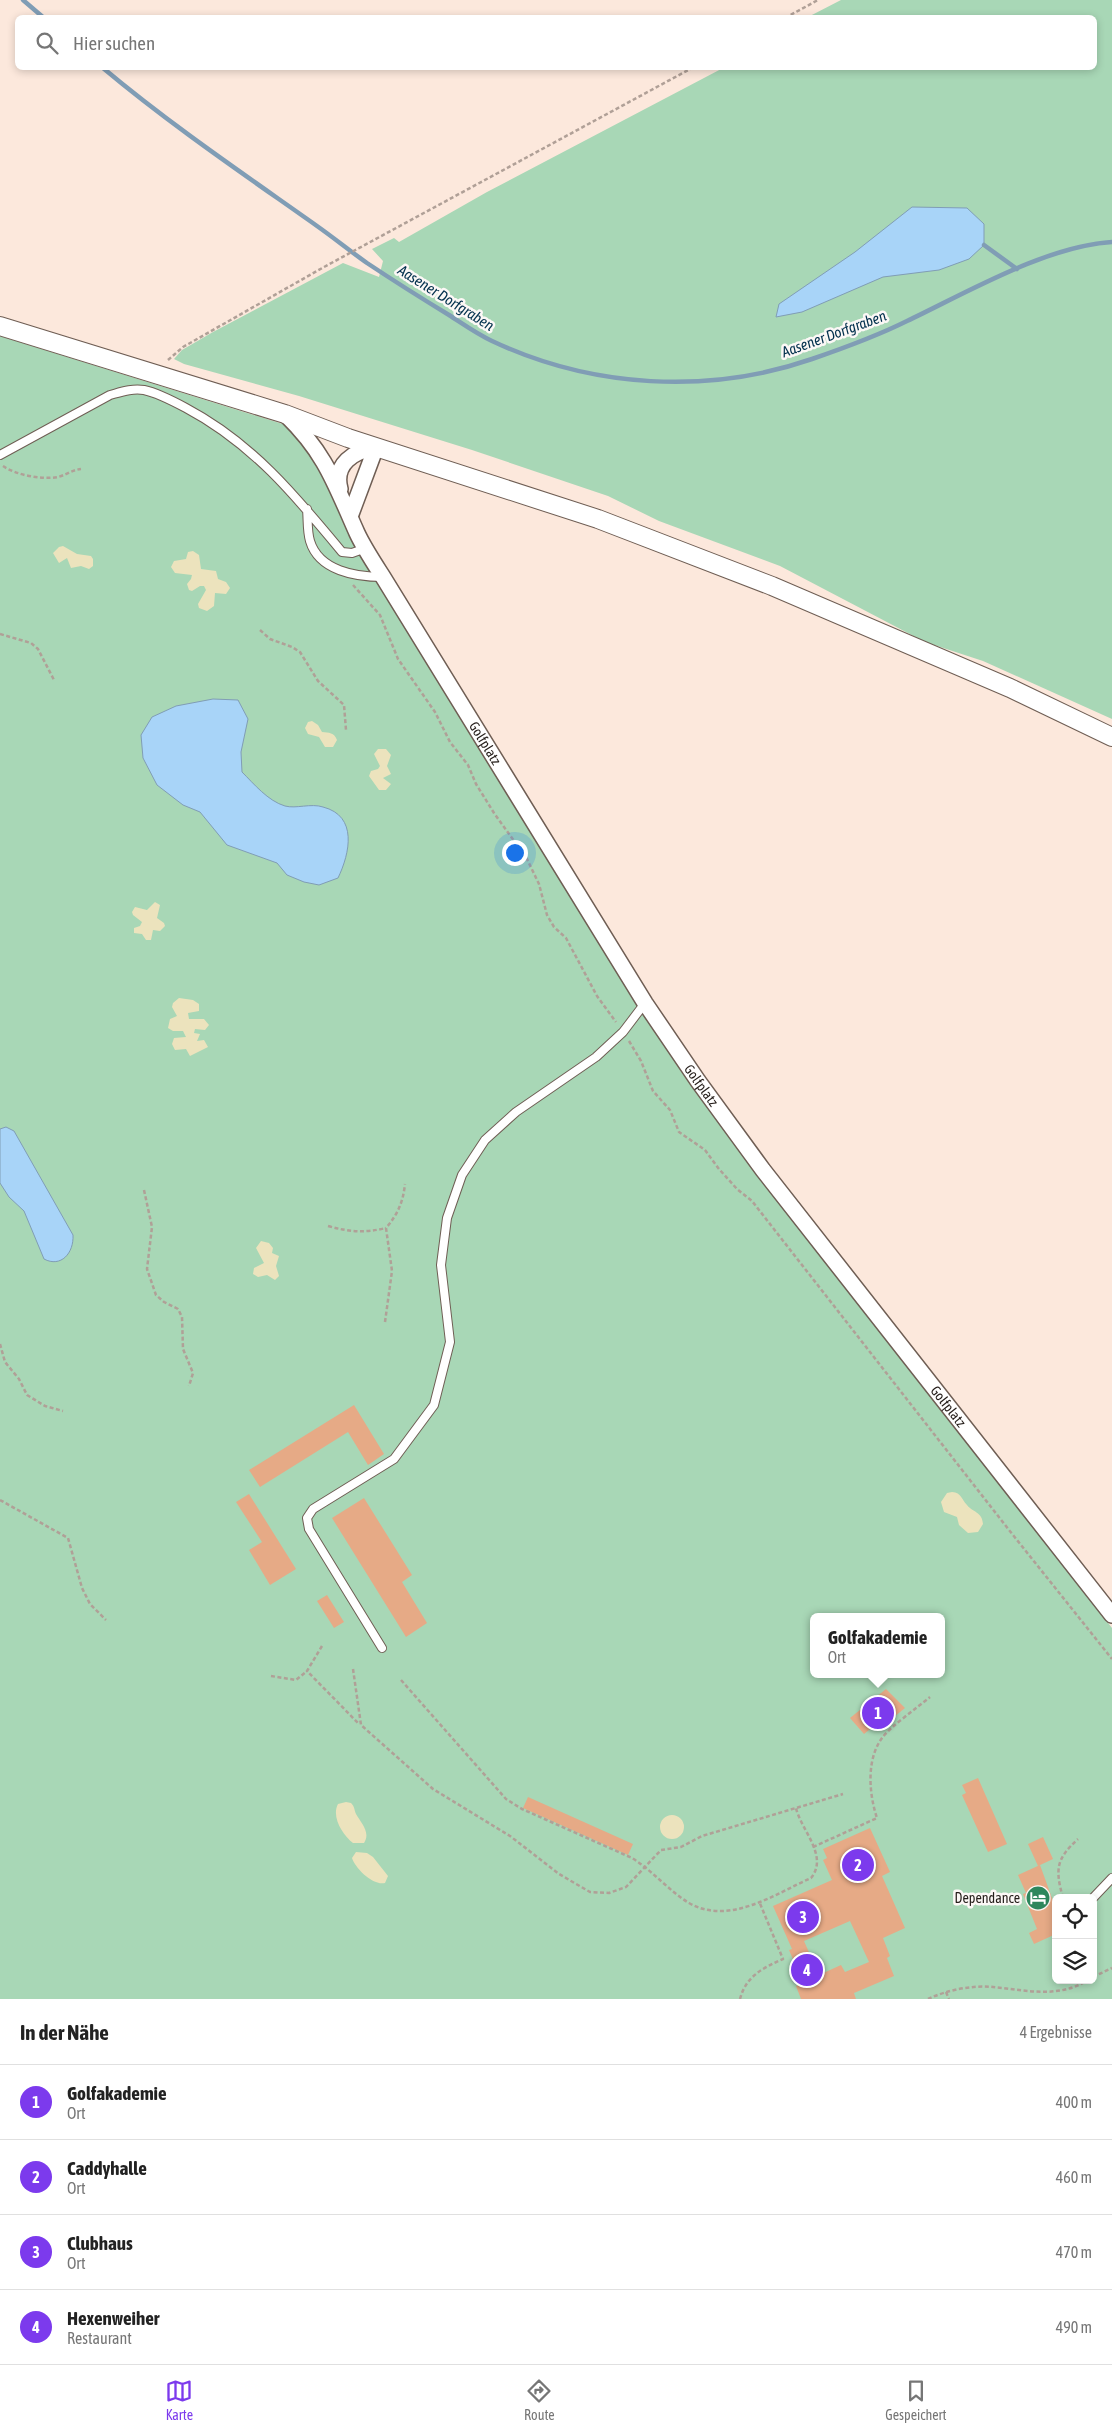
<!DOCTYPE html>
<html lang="de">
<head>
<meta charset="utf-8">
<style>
  body { margin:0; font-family:"Asap Condensed",sans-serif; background:#f2f2f2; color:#222 }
  .controls { position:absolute; right:15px; bottom:15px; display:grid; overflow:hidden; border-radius:8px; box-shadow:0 2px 8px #0003 }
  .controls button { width:45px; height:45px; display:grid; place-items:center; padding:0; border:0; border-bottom:1px solid #e0e0e0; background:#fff; color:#222; font:25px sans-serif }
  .you { position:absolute; left:514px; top:852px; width:18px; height:18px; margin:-12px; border:4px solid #fff; border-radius:50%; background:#1a73e8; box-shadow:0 0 0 8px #1a73e833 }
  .badge { display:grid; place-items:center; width:32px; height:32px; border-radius:50%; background:#7c3aed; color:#fff; font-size:16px; font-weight:700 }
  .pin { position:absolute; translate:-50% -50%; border:2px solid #fff; box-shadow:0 1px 5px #0006 }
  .popup { position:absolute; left:810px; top:1613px; width:135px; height:65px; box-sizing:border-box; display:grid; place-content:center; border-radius:8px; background:#fff; filter:drop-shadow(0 1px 4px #0005); font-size:16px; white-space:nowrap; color:#767676 }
  .popup b { font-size:19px; color:#222 }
  .popup::after { content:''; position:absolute; left:50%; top:100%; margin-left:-10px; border:10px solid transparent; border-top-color:#fff }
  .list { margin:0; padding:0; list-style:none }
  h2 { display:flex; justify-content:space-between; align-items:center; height:65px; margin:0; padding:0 20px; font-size:21px }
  h2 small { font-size:16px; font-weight:400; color:#767676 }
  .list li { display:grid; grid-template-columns:32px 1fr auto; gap:15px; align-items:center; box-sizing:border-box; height:75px; padding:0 20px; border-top:1px solid #e0e0e0 }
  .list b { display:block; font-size:19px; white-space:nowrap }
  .list p { margin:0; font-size:16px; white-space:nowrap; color:#767676 }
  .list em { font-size:16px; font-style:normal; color:#767676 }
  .icon { flex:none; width:28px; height:28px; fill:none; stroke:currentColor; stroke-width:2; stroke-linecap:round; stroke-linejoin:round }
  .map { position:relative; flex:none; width:1112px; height:1999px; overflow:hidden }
  .search { position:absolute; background:#fff; box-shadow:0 2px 8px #0003; left:15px; right:15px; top:15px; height:55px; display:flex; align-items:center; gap:12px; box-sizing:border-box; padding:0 18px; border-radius:8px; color:#767676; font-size:19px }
  .sheet { height:365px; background:#fff }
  nav { display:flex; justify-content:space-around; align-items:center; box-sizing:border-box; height:70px; border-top:1px solid #e0e0e0; background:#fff; font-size:14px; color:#767676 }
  nav a { display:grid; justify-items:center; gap:2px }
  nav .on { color:#7c3aed }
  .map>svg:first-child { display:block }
  .green { fill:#a8d7b6; fill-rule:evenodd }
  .sand { fill:#ece3bd }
  .water { fill:#a8d4f8; stroke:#809db5 }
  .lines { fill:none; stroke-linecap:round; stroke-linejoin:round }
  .stream { stroke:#809db5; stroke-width:4.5 }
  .building { fill:#e6aa86; fill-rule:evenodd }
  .service-casing { stroke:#6f5e54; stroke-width:10 }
  .minor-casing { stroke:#6f5e54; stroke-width:18 }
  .tertiary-casing { stroke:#6f5e54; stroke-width:20 }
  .path { stroke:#b0a097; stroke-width:2.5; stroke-dasharray:4 2.5; stroke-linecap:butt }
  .service { stroke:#fff; stroke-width:8 }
  .minor { stroke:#fff; stroke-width:15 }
  .tertiary { stroke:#fff; stroke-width:18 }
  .labels { text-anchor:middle; stroke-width:5; stroke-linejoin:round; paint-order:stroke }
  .street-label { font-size:14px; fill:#241d19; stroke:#fcf8f6 }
  .poi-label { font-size:14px; fill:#241d19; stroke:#fcf8f6; text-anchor:end }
  .water-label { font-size:15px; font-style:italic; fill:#02304d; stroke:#fcf8f6 }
</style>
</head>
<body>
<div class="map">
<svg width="1112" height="1999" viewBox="0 0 1112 1999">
  <rect width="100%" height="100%" fill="#fce8dc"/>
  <path class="green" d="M841,0H1112V719L983,661L925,642L780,566L659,521L608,496L472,450L299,396L184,364L174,359L182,350L213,332L343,263L379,277L383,261L372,249L394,238L399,242L487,192L723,68H1094V18L808,17Z
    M0,336L286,425L298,434L759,1174L1112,1628V1999H0ZM814,1617H942V1674H814ZM1056,1898H1093V1980H1056Z"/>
  <path class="sand" d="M63,546L77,554L91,556L93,559V566L89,569L81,566L71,568L67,558L59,563L53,553L59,547Z
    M193,551L199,555L201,569L216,571L218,579L226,582L230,588L226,594L215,593L214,606L207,611L199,608L198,604L206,590L204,586H200L192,591L189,590L187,584L191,579L192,575L175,573L171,567L174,561L186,559L188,552Z
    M312,721L318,725L322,732C329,733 334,732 337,740L333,747H325L319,737L308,734L305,728L308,722Z
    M378,749H386L391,755L387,766L391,774L383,778L391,784L386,790H379L369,776L371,771L378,769L380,766L374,754Z
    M155,902L160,905L157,918L164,923L165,926L160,931L153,930L151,940H146L142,934L134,933V928L140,926L142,922L133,915L132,912L135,907L147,910Z
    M179,998L193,1000L199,1004V1011L188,1013L189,1019H204L209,1025L205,1030L195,1029L194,1033L200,1034L197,1041L204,1040L208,1047L190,1056L186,1049L175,1050L172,1044L174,1038L186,1037L183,1031H173L168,1028L170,1019L177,1016L172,1007L173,1003Z
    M261,1241L269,1243L273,1248L272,1253L279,1256L276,1266L279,1276L275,1280L267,1275L258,1277L253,1274L254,1268L264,1263L256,1248Z
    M952,1492C962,1493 961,1499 967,1505C973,1513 982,1511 983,1524L978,1532L968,1533L959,1525L957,1517L944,1512L941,1502L947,1493Z
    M346,1802L351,1803C355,1807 354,1810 356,1814C361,1823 371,1832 364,1843H353C343,1835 331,1817 338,1804Z
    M660 1827a12 12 0 1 1 24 0a12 12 0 1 1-24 0Z
    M356,1852L367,1853L373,1857L388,1876L385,1883C373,1886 355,1868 352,1858Z"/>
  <path class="water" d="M912,207L967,208L984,224V245L969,259L939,270L883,277L802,312L776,317L779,304L855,252Z
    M213,699L238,700L248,719L241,752L242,772C254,784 268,801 285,806C296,809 311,803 323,807C358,816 350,853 338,878L319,885L304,882L287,875L277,863L227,845L200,812L183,805L157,785L143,758L141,735L152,717L176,706Z
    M6,1127L14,1131L73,1235C74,1253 61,1268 44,1259L24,1211L9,1197L0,1183V1129Z"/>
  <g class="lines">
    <path class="stream" d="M23,0L44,18
      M103,68C171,125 245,175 317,226C334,238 350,251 367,263C394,281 421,298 449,315C463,324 477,334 492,341C592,388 708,395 812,359C844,348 877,336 907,321C966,293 1046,246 1112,242
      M984,245L1017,269"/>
  </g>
  <path class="building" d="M354,1405L384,1454L368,1465L348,1432L260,1487L249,1470Z
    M249,1494L296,1569L270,1585L249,1550L262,1542L236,1502Z
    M364,1498L412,1575L402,1582L427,1623L406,1637L332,1518Z
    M327,1595L344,1622L334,1628L317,1601Z
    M886,1689L905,1708L884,1725L880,1721L864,1734L850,1718Z
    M978,1778L1007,1844L988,1852L962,1795L966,1793L962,1785Z
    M528,1797L633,1844L628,1855L523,1808Z
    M870,1828L890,1872L882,1876L905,1928L883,1938L890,1956L887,1958L894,1976L854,1993L856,1999H801L796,1986L803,1983L789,1950L792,1949L773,1906L832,1880L823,1860L827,1858L823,1849ZM850,1921L869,1962L845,1972L841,1965L819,1975L804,1941Z
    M1043,1837L1053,1859L1038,1866L1028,1844Z
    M1040,1865L1056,1909V1934L1034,1944L1029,1933L1037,1929L1023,1894L1026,1893L1018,1875Z"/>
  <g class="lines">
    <defs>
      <path id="service" d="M0,455L110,395C121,392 132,388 144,390C158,393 173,401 186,408C252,443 295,495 342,552L352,553L366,548
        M307,509C308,519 307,531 310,541C319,571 356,577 383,577
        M382,1648L309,1529L307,1518L313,1509L394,1459L434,1405L450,1342L441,1265L447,1218L462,1175L485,1140L516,1112L596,1057L623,1032L645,1003
        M1093,1898L1112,1878"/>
      <g id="minor">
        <path id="s1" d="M286,415C326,454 335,484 357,533C364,548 374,563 383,577L645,1003L698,1081L763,1170L1112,1615"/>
        <path d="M340,489C333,464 354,451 376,447L351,514"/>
      </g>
      <path id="tertiary" d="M0,326L285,414L348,438L598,519L772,586L1010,688L1112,737"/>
    </defs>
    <use href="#service" class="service-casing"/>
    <use href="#minor" class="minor-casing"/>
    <use href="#tertiary" class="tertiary-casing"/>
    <path class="path" d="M785,18L818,0
      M168,360L183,347L324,267L692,68
      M3,466C16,475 42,480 58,477C66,475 72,470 81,469
      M353,585L380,615L398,659L435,712L450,742L468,765L476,784L494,813L527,859L539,884L547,915L554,927L566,938L597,996L616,1022
      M260,630L270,639L292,647L300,652L318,681L344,705L346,730
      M0,634L31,643L38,649L54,680
      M629,1041L641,1061L653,1091L670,1110L679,1132L705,1150L719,1169L737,1189L752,1201L1009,1530L1112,1659
      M144,1190L152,1227L147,1269L156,1295L164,1302L178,1309L182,1317L183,1349L193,1373L189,1386
      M328,1226C349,1232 365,1233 386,1228
      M385,1322L392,1271L386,1228C398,1214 403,1202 405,1184
      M0,1344L5,1362L19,1379L27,1395L45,1406L63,1411
      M0,1500L68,1538L82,1588L90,1604L106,1620
      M322,1646L307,1671L359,1724
      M353,1669L361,1725L433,1789L510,1836L559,1874L590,1892L609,1893L626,1887L661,1850L681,1847L702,1836L843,1794
      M271,1676L296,1680L307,1671
      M401,1680L506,1799L522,1809L632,1858C653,1871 669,1891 689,1903C729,1926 775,1894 811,1878C829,1856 801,1830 796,1808
      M813,1847L877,1818C869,1794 866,1760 882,1738C891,1726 917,1708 930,1697
      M1063,1898C1055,1869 1056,1859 1078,1839
      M1093,1977L1112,1968
      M946,1992L949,1999
      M740,1999C746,1976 763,1968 783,1959L759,1901
      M928,1999C947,1990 972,1985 993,1987C1026,1990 1058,1999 1088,1980"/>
    <use href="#service" class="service"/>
    <use href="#minor" class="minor"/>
    <use href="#tertiary" class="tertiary"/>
  </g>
  <defs>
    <symbol id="hotel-disc" viewBox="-11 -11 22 22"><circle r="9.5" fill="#2d875d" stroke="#fcf8f6"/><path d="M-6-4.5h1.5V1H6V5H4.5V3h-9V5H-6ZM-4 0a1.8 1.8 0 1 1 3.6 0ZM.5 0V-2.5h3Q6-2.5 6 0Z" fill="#fff"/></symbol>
  </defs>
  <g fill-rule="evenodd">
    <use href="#hotel-disc" x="1024" y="1884" width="28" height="28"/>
  </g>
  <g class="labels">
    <g class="street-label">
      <text dy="5" stroke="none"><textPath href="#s1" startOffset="385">Golfplatz</textPath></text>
      <text dy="5" stroke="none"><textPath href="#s1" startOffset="790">Golfplatz</textPath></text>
      <text dy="5" stroke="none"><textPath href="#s1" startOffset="1195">Golfplatz</textPath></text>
    </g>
    <g class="poi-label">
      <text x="1020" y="1903">Dependance</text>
    </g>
    <g class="water-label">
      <text transform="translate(446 298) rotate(32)" y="5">Aasener Dorfgraben</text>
      <text transform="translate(834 334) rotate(-20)" y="5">Aasener Dorfgraben</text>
    </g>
  </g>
</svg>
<div class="controls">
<button><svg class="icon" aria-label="locate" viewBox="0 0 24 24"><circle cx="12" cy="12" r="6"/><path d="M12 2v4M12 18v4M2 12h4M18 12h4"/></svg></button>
<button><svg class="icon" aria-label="layers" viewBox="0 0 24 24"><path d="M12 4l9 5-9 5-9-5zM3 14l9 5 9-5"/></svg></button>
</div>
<div class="you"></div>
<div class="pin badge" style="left:878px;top:1713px">1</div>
<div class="popup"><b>Golfakademie</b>Ort</div>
<div class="pin badge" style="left:858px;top:1865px">2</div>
<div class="pin badge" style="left:803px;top:1917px">3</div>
<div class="pin badge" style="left:807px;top:1970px">4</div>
<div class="search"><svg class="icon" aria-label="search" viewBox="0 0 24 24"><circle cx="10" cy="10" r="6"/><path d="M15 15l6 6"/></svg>Hier suchen</div>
</div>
<section class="sheet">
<h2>In der Nähe<small>4 Ergebnisse</small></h2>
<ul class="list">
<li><span class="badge">1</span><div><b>Golfakademie</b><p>Ort</p></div><em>400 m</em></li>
<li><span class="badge">2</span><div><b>Caddyhalle</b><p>Ort</p></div><em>460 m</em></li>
<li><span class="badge">3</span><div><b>Clubhaus</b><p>Ort</p></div><em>470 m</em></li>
<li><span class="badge">4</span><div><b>Hexenweiher</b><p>Restaurant</p></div><em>490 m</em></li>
</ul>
</section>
<nav>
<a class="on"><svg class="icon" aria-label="map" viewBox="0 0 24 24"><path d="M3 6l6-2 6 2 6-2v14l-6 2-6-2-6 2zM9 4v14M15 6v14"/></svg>Karte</a>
<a><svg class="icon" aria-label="directions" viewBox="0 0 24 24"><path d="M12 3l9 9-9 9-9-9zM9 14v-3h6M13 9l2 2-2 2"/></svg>Route</a>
<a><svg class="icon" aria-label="saved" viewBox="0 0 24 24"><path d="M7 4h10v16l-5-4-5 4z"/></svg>Gespeichert</a>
</nav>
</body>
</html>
